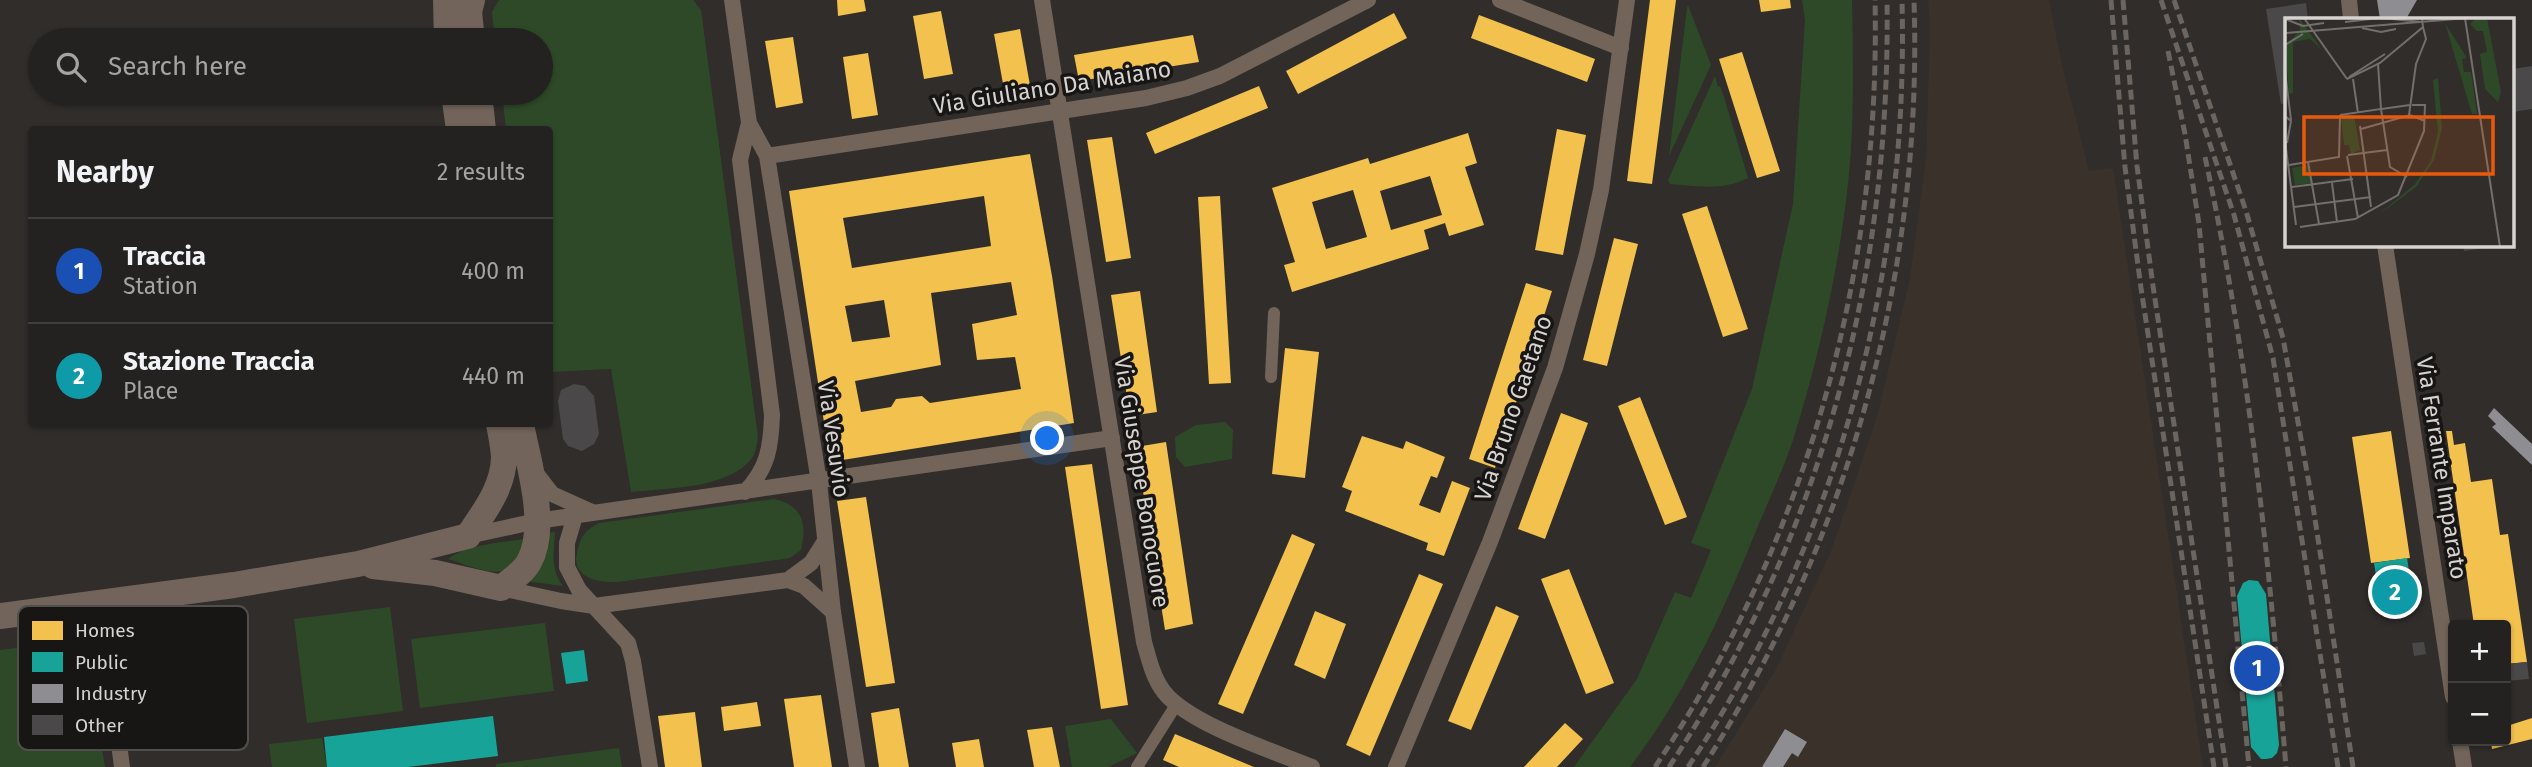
<!DOCTYPE html>
<html lang="en">
<head>
<meta charset="utf-8">
<style>
  body { margin:0; font-family:"Fira Sans",sans-serif; background:#302f2d; color:#f1f3f6 }
  .controls { position:absolute; right:21px; bottom:21px; display:grid; overflow:hidden; border-radius:7px; box-shadow:0 2px 5px #0004 }
  .controls button { width:63px; height:63px; display:grid; place-items:center; padding:0; border:0; border-bottom:2px solid #413f3e; background:#242220; color:#f1f3f6; font:35px sans-serif }
  .you { position:absolute; left:1048px; top:439px; width:24px; height:24px; margin:-18px; border:5px solid #fff; border-radius:50%; background:#1a73e8; box-shadow:0 0 0 10px #1a73e833 }
  .badge { display:grid; place-items:center; width:46px; height:46px; border-radius:50%; background:#9c9997; color:#fff; font-size:23px; font-weight:700 }
  .pin { position:absolute; translate:-50% -50%; border:4px solid #fff; box-shadow:0 2px 7px #0006 }
  .list { margin:0; padding:0; list-style:none }
  h2 { display:flex; justify-content:space-between; align-items:center; height:91px; margin:0; padding:0 28px; font-size:30px }
  h2 small { font-size:23px; font-weight:400; color:#a3a4a5 }
  .list li { display:grid; grid-template-columns:46px 1fr auto; gap:21px; align-items:center; box-sizing:border-box; height:105px; padding:0 28px; border-top:2px solid #413f3e }
  .list b { display:block; font-size:26px; white-space:nowrap }
  .list p { margin:0; font-size:23px; white-space:nowrap; color:#a3a4a5 }
  .list em { font-size:23px; font-style:normal; color:#a3a4a5 }
  .icon { flex:none; width:38px; height:38px; fill:none; stroke:currentColor; stroke-width:2; stroke-linecap:round; stroke-linejoin:round }
  .map { position:relative; flex:none; width:2532px; height:767px; overflow:hidden }
  .search { position:absolute; background:#242220; box-shadow:0 2px 5px #0004; left:28px; top:28px; width:525px; height:77px; display:flex; align-items:center; gap:18px; box-sizing:border-box; padding:0 24px; border-radius:38px; color:#a3a4a5; font-size:26px }
  .panel { position:absolute; background:#242220; box-shadow:0 2px 5px #0004; left:28px; top:126px; width:525px; height:301px; border-radius:7px }
  .map>svg:first-child { display:block }
  .built { fill:#3a312a }
  .green { fill:#2e4928 }
  .homes { fill:#f2c14e; fill-rule:evenodd }
  .public { fill:#17a398 }
  .industry { fill:#8d8d92 }
  .building { fill:#4a4848 }
  .lines { fill:none; stroke-linecap:round; stroke-linejoin:round }
  .pedestrian { stroke:#726459; stroke-width:12 }
  .minor { stroke:#726459; stroke-width:16 }
  .primary { stroke:#72645a; stroke-width:26 }
  .rail { stroke:#6c645e; stroke-width:5; stroke-dasharray:10 5; stroke-linecap:butt }
  .labels { text-anchor:middle; stroke-width:7; stroke-linejoin:round; paint-order:stroke }
  .street-label { font-size:23px; fill:#d6d3d1; stroke:#181614 }
  .inset-road { fill:none; stroke:#726f6d; stroke-width:2 }
  .view { fill:#e8590c; fill-opacity:0.15; stroke:#e8590c; stroke-width:3.5 }
  .inset-edge { fill:none; stroke:#d6d3d1; stroke-width:3.5 }
  .key { fill:#181614; stroke:#514f4d; stroke-width:2 }
  .key-label { font-size:19px; fill:#d6d3d1 }
</style>
</head>
<body>
<div class="map">
<svg width="2532" height="767" viewBox="0 0 2532 767">
  <rect width="100%" height="100%" fill="#302d2b"/>
  <path class="built" d="M1928,0H2049L2062,65L2089,171L2113,168L2203,767H1715L1776,669L1831,551L1877,417L1910,278L1926,159L1930,31Z"/>
  <path class="green" d="M499,0H693L701,10L758,437C757,444 756,453 752,458C729,489 666,488 631,492L611,369L550,372V130L506,129L502,93H541V40H495L492,12Z
    M1802,0H1852C1853,50 1854,99 1851,149C1845,242 1821,351 1793,440C1782,473 1766,506 1753,538C1721,618 1682,699 1630,767H1574L1637,679L1675,592L1691,598L1711,550L1691,543L1752,389L1793,204L1805,20Z
    M1688,5L1711,65L1669,156L1687,8Z
    M1715,76L1718,87L1720,86L1724,97L1748,178C1723,191 1697,186 1670,184L1668,180Z
    M1225,422L1233,430L1232,459L1185,467L1176,457L1175,437L1196,425Z
    M774,499C803,506 807,523 801,550L790,558L618,582C599,583 571,578 577,553C581,536 584,531 599,523Z
    M555,532C554,552 550,569 563,586L525,581L547,533Z
    M524,539C516,589 481,569 448,559C468,544 500,543 524,539Z
    M390,607L403,711L307,723L294,619Z
    M545,623L554,691L420,708L411,639Z
    M66,642L83,647L87,653L105,767H0V650Z
    M1111,719L1137,753L1108,767H1072L1065,726Z
    M322,738L327,767H272L269,744Z
    M619,748L622,767H496V764Z"/>
  <path class="homes" d="M837,0H864L866,11L838,16Z
    M1650,0H1676L1652,184L1627,181Z
    M1759,0H1790L1791,8L1761,12Z
    M941,11L953,74L924,79L913,16Z
    M1394,13L1407,38L1298,94L1286,71Z
    M1479,15L1595,59L1587,82L1471,38Z
    M1020,29L1031,91L1005,95L994,34Z
    M1193,35L1199,62L1079,81L1074,55Z
    M793,37L803,103L776,108L765,41Z
    M1742,52L1780,171L1757,178L1719,59Z
    M868,53L878,115L852,119L843,57Z
    M1259,86L1268,108L1155,154L1146,133Z
    M1557,129L1586,135L1563,255L1535,250Z
    M1468,133L1477,163L1465,167L1484,225L1449,236L1445,223L1424,230L1429,249L1292,292L1284,265L1295,262L1272,188L1368,158L1370,164ZM1430,176L1442,215L1391,230L1380,191ZM1353,190L1367,237L1326,249L1312,202Z
    M1112,137L1131,258L1106,262L1087,140Z
    M1030,154L1052,276L1074,423L830,462L789,191ZM984,196L991,246L852,268L843,218ZM1011,282L1017,315L972,324L977,360L1015,357L1021,389L930,403L922,396L896,399L891,407L861,412L855,381L941,365L931,293ZM884,300L890,337L852,342L845,306Z
    M1220,196L1231,383L1209,384L1198,197Z
    M1707,206L1748,329L1723,337L1682,214Z
    M1614,238L1638,244L1607,366L1583,360Z
    M1526,283L1552,291L1495,468L1469,459Z
    M1140,291L1157,412L1130,416L1111,295Z
    M1285,348L1319,352L1305,478L1272,474Z
    M1640,397L1687,517L1665,525L1618,406Z
    M1561,413L1588,423L1545,539L1518,529Z
    M2391,431L2410,558L2371,563L2352,437Z
    M2446,431H2452L2454,445L2465,443L2471,482L2492,479L2500,535L2508,534L2527,662L2506,664V625H2474Z
    M1362,436L1403,449L1406,441L1445,457L1437,478L1431,476L1419,505L1440,513L1452,481L1470,488L1444,556L1426,550L1428,543L1345,511L1352,491L1342,487Z
    M1166,442L1193,624L1165,630L1136,447Z
    M1092,464L1128,705L1101,709L1065,467Z
    M866,497L895,683L866,687L837,501Z
    M1292,534L1315,544L1243,714L1218,704Z
    M1569,569L1614,683L1586,694L1541,579Z
    M1419,574L1443,584L1370,756L1346,745Z
    M1496,606L1519,616L1471,730L1448,721Z
    M1315,611L1346,624L1325,679L1294,665Z
    M821,695L832,767H794L784,699Z
    M757,702L761,726L724,731L721,707Z
    M2506,706L2510,725L2532,718V739L2492,749L2491,741H2506Z
    M899,708L909,767H879L871,713Z
    M695,712L702,767H665L658,716Z
    M1565,723L1583,739L1557,767H1524Z
    M1052,727L1060,767H1034L1027,730Z
    M1175,734L1254,767H1179L1163,760Z
    M979,739L984,767H956L952,743Z"/>
  <path class="public" d="M2407,558L2414,603L2381,608L2374,563Z
    M2249,580L2258,581L2266,594L2279,745L2277,753L2272,758L2266,759H2261L2251,747L2237,596L2243,583Z
    M584,650L588,681L566,684L561,653Z
    M493,716L498,756L408,767H327L324,737Z"/>
  <path class="industry" d="M2377,0H2417L2406,19H2380Z
    M2494,408L2532,444V465L2492,427L2496,424L2488,416Z
    M1785,729L1807,742L1798,757L1792,753L1783,767H1762Z"/>
  <path class="building" d="M2306,3L2308,19H2287V103L2281,104L2266,9Z
    M2532,66V109L2513,112V69Z
    M2463,245H2492V247L2464,251Z
    M574,384L585,386L594,396L599,434L594,444L582,451L568,446L563,439L558,401L561,390Z
    M2424,642L2426,654L2414,656L2412,643Z
    M2527,662L2529,679L2506,681V664Z"/>
  <g class="lines">
    <path class="pedestrian" d="M1271,377L1274,313
      M1137,767L1176,705"/>
    <path class="minor" d="M732,0L749,123L740,160L772,415C771,447 768,468 745,492
      M1042,0L1144,642C1149,659 1153,678 1164,692C1189,724 1273,751 1312,767
      M1500,0L1621,48
      M2349,0L2351,19
      M749,123L767,156L819,482L833,612L857,767
      M767,156L1146,98L1187,88L1220,76L1368,0
      M2385,245L2453,697
      M535,472L552,494L592,512
      M575,516L567,543V567L579,590L628,643L633,661L650,767
      M468,536L537,521L1112,438
      M788,580L804,586L833,612
      M501,588L561,601L594,606L788,580L811,563L825,541
      M64,607L92,634L108,658L122,767
      M108,658L122,630L149,596
      M2460,741L2464,767
      M1396,767L1490,542L1555,368L1587,254L1601,190L1627,0"/>
    <path class="primary" d="M446,0L447,40
      M472,0L469,12L472,40
      M454,93L459,130
      M479,93L483,130
      M373,566L435,573L501,588C511,580 523,573 529,562C549,526 528,462 521,424
      M0,616L234,585L358,564L468,536C484,512 504,487 504,456C503,446 501,434 499,424"/>
    <path class="rail" d="M2111,0L2125,167L2141,288L2214,767
      M2123,0L2137,166L2153,286L2226,767
      M2161,0L2234,215L2273,358L2338,767
      M2174,0L2246,211L2283,338L2313,506L2353,767
      M2168,51L2185,134L2199,224L2249,767
      M2205,157C2249,359 2269,562 2286,767
      M1655,767C1807,540 1881,273 1875,0
      M1669,767C1822,536 1891,276 1887,0
      M1688,767C1839,541 1909,270 1902,0
      M1703,767C1850,538 1923,272 1914,0"/>
  </g>
  <g class="labels">
    <g class="street-label">
      <text transform="translate(1052 87) rotate(-9)" y="8">Via Giuliano Da Maiano</text>
      <text transform="translate(1513 408) rotate(-71)" y="8">Via Bruno Gaetano</text>
      <text transform="translate(834 439) rotate(82)" y="8">Via Vesuvio</text>
      <text transform="translate(2442 468) rotate(81)" y="8">Via Ferrante Imparato</text>
      <text transform="translate(1142 482) rotate(81)" y="8">Via Giuseppe Bonocuore</text>
    </g>
  </g>
  <g transform="translate(2285 18)">
    <rect width="229" height="229" fill="#302d2b"/>
    <path d="M14,0L37,32L25,21L8,24V75L4,76L0,29L15,12ZM191,0H202L216,74L213,84L200,71L195,36L202,34L198,13H192L185,6ZM160,5L182,40L177,41L179,54H186L192,96H187ZM153,60L157,110L149,142L131,169L92,198L130,166L146,143L153,114L148,62ZM69,97L75,132L66,136L64,127H59L56,100ZM24,147L28,165L10,167L7,150Z" fill="#2e4928"/>
    <path class="inset-road" d="M19,0L62,61M96,0L137,4M180,0L215,229M0,1L18,8L39,5M60,4L94,0M77,10L96,14L111,11M0,15L183,0M0,27L18,16M0,53L6,102M64,59L100,36M62,61L95,45L138,9L137,0M68,61L73,95M55,97L96,91L93,46M124,97L131,46L141,21L138,9M0,98L6,103L2,125M75,108L86,189M76,111L125,97L140,103M0,123L11,207M63,137L102,132M62,138L73,200M23,144L34,206M4,147L54,139L55,97M122,159L105,149L96,91L125,87M47,165L52,204M7,169L68,161M9,189L86,179M15,209L70,201L113,177L139,113L140,87H127"/>
    <path class="view" d="M19,99H208V156H19Z"/>
    <rect width="229" height="229" class="inset-edge"/>
  </g>
  <rect x="18" y="606" width="230" height="144" rx="10" class="key"/>
  <rect x="32" y="621" width="31" height="19" fill="#f2c14e"/>
  <rect x="32" y="652" width="31" height="20" fill="#17a398"/>
  <rect x="32" y="684" width="31" height="19" fill="#8d8d92"/>
  <rect x="32" y="715" width="31" height="20" fill="#4a4848"/>
  <g class="key-label">
    <text x="75" y="637">Homes</text>
    <text x="75" y="669">Public</text>
    <text x="75" y="700">Industry</text>
    <text x="75" y="732">Other</text>
  </g>
</svg>
<div class="controls">
<button>+</button>
<button>−</button>
</div>
<div class="you"></div>
<div class="pin badge" style="left:2257px;top:668px;background:#1a4fb4">1</div>
<div class="pin badge" style="left:2395px;top:592px;background:#0f9aa8">2</div>
<div class="search"><svg class="icon" aria-label="search" viewBox="0 0 24 24"><circle cx="10" cy="10" r="6"/><path d="M15 15l6 6"/></svg>Search here</div>
<section class="panel">
<h2>Nearby<small>2 results</small></h2>
<ul class="list">
<li><span class="badge" style="background:#1a4fb4">1</span><div><b>Traccia</b><p>Station</p></div><em>400 m</em></li>
<li><span class="badge" style="background:#0f9aa8">2</span><div><b>Stazione Traccia</b><p>Place</p></div><em>440 m</em></li>
</ul>
</section>
</div>
</body>
</html>
